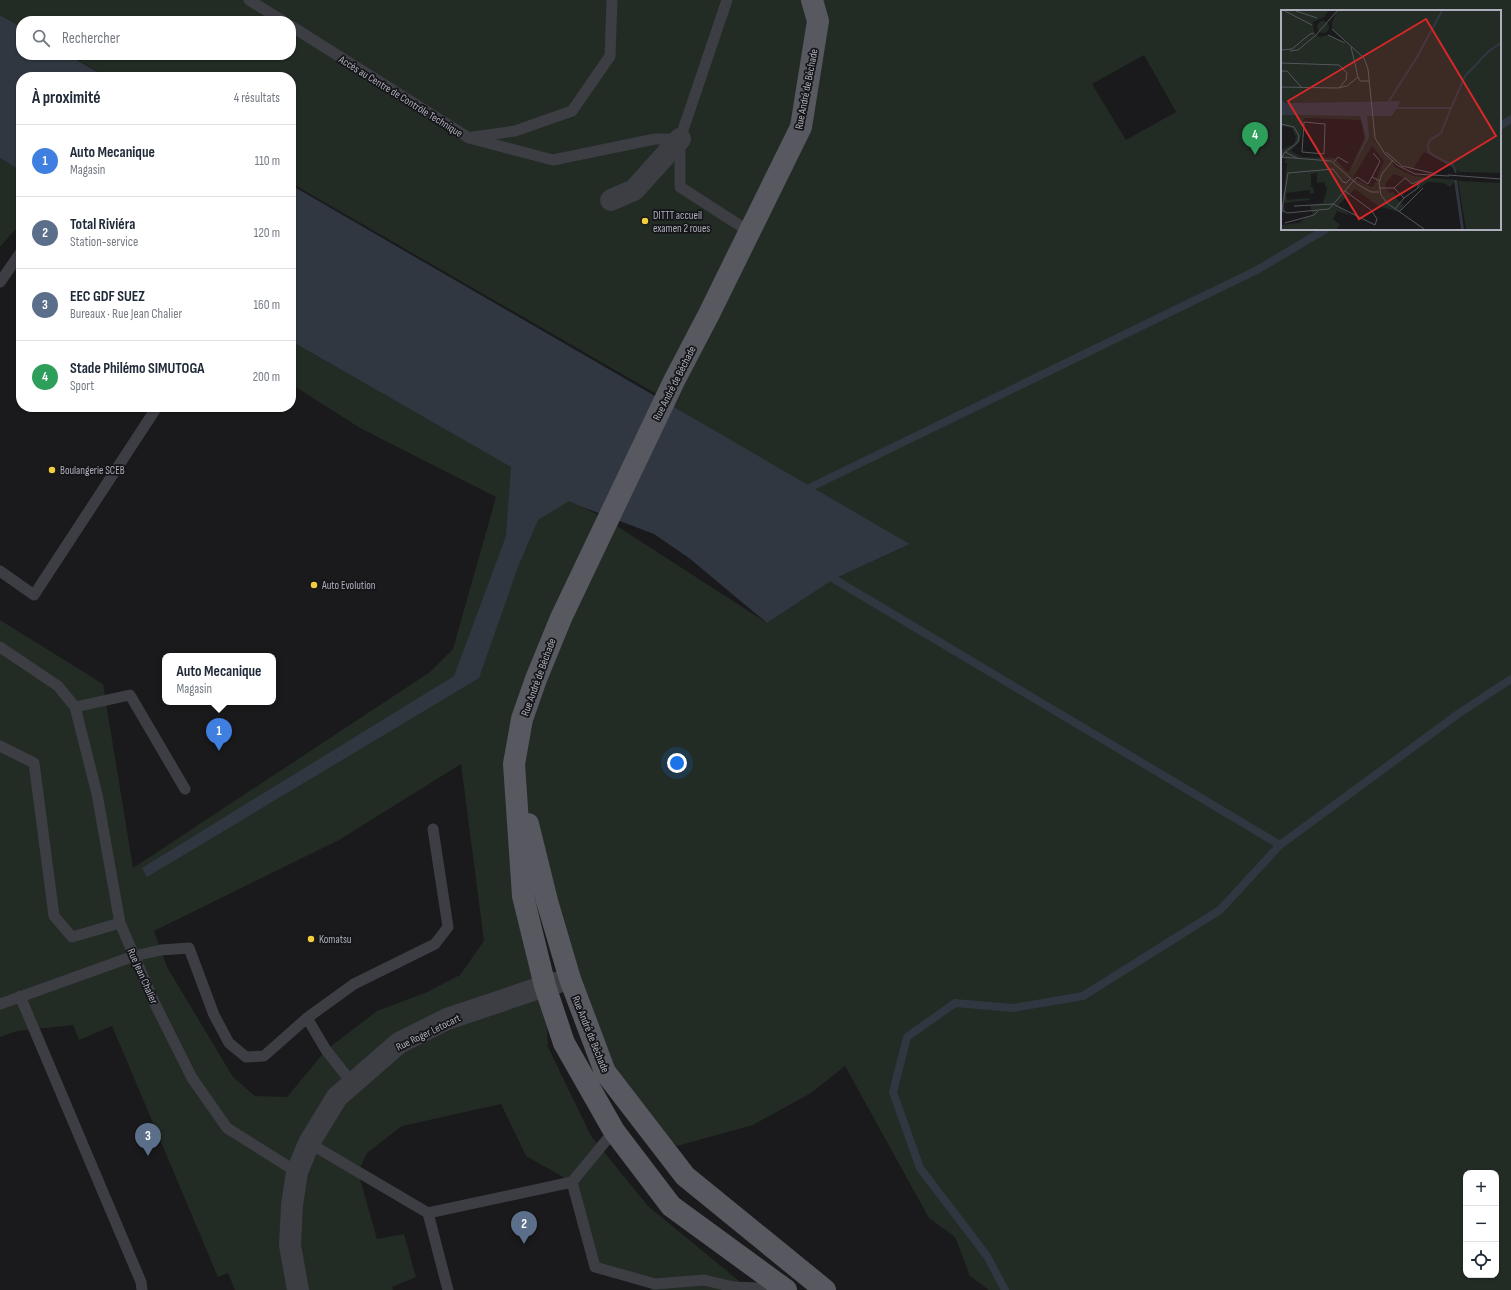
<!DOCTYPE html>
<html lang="fr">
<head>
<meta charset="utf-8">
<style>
  body { margin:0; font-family:"Sofia Sans Condensed",sans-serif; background:#f2f2f3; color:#1f2937 }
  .controls { position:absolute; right:12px; bottom:12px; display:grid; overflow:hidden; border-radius:8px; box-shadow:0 1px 3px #0004 }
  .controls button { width:36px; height:36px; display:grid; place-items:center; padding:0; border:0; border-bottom:1px solid #e0e1e3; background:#fff; color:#1f2937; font:20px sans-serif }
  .you { position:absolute; left:677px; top:763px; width:14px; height:14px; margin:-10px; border:3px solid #fff; border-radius:50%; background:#1a73e8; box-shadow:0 0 0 6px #1a73e833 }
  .badge { display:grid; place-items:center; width:26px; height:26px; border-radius:50%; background:#db2777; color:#fff; font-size:13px; font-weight:700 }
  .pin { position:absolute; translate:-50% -33px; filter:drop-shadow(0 1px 2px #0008) }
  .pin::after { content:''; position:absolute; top:21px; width:14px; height:12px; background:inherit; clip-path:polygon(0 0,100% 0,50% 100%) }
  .popup { position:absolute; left:162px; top:653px; width:114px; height:52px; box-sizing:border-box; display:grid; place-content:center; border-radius:8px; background:#fff; filter:drop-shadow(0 1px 3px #0005); font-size:13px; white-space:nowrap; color:#747a83 }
  .popup b { font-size:15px; color:#1f2937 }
  .popup::after { content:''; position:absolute; left:50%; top:100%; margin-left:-8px; border:8px solid transparent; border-top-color:#fff }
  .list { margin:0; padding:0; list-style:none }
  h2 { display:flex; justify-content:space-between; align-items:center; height:52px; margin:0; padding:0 16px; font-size:17px }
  h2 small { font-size:13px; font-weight:400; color:#747a83 }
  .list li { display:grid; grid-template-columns:26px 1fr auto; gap:12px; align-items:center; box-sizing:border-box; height:72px; padding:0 16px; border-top:1px solid #e0e1e3 }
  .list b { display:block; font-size:15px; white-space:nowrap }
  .list p { margin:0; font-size:13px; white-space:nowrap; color:#747a83 }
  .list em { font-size:13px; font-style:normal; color:#747a83 }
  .icon { flex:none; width:22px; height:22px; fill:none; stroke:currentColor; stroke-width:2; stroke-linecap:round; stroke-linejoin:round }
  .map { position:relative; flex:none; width:1511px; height:1290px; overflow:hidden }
  .search { position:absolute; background:#fff; box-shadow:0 1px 3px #0004; left:16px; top:16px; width:280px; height:44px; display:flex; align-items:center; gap:10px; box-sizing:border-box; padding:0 14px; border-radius:16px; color:#747a83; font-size:15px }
  .panel { position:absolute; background:#fff; box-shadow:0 1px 3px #0004; left:16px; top:72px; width:280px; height:340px; border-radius:16px }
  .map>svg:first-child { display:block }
  .green { fill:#222b24; fill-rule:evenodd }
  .water { fill:#303741 }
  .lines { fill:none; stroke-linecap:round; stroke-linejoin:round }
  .stream { stroke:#303741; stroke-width:8 }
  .service { stroke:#3d3d44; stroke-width:11 }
  .minor { stroke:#3d3d44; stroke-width:22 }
  .tertiary { stroke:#3d3d44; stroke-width:22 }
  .primary { stroke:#575860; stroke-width:22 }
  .poi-dot { fill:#f2cd3c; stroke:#151518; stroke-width:1.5 }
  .labels { text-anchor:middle; stroke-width:3.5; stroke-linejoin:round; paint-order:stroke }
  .street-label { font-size:11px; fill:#adafbc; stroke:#151518 }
  .poi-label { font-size:11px; fill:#adafbc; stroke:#151518; text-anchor:start }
  .inset-river { fill:none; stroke:#303741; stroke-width:2 }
  .inset-road { fill:none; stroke:#55565c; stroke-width:1 }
  .view { fill:#d62828; fill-opacity:0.15; stroke:#d62828; stroke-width:2 }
  .inset-edge { fill:none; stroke:#adafbc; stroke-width:2 }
</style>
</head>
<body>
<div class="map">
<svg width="1511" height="1290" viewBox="0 0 1511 1290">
  <rect width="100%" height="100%" fill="#1a1a1c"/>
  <path class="green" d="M0,0H1511V1290H989L970,1276L955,1237L929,1218L845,1066L811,1093L753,1125L677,1146L633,1108L605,1072L515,768L545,986L548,1047L591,1136L648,1206L750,1290H650L655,1285L595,1267L572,1182L526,1156L501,1104L402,1126L367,1153L358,1172L377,1239L404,1234L416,1277L392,1287L393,1290H235L228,1273L218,1277L112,1026L79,1040L73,1025L17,1031L0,1037V620L103,684L133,868L430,672L453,649L496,497L360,428L291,384V341L569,500L606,519L767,623L834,579L910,544L664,402L665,399L291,183V77H107L69,55H291V21H21V27L0,15ZM1282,11H1500V229H1282ZM1144,55L1176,112L1126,140L1092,84ZM461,764L484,941L460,975L427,992L377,1011L326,1050L287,1097L255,1096L233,1077L167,967L154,931L339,840ZM1466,1173H1496V1275H1466Z
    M0,158L21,171V226L14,231L0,247Z"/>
  <path class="water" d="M0,15L21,27V55H68L106,77H21V171L0,158Z
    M291,185L910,544L834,579L767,623L689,558L654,534L580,506L569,501L538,520L518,567L479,678L147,877L142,868L454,676L506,536L511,467L291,341Z"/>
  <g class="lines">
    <path class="stream" d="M1500,126L1511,119
      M803,491L1257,270L1326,229
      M834,579L1280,845L1458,714L1511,679
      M1005,1290L987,1256L920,1168L893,1092L907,1037L955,1003L1013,1008L1083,996L1220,910L1280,845"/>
    <path class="service" d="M249,0L283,21
      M291,26L469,138L553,160L655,139H680L727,0
      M473,137L515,131L572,111L610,56L612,0
      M680,141V187L750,232
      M0,282L21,252
      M0,571L34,595L157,407
      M0,647L58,686L75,707L97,794L120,923L156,1006L192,1078L227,1128L297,1172
      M75,707L130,695L185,789
      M0,746L34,763L54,916L72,937L120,923
      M20,996L141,1282L142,1290
      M0,1004L134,956L161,950L189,948L214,1015L229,1043L246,1057L264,1056L307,1018
      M352,1083L326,1050L307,1018L354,984L435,944L448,927L433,829
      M309,1143L428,1213L448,1290
      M572,1182L595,1267L655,1284L704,1280L734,1287L778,1289
      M572,1182L614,1131
      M428,1213L572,1182"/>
    <path class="minor" d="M611,200L634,190L680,139"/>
    <path class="tertiary" d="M298,1290L290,1245L292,1205L297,1172L309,1143L337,1097L399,1043L447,1019L545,986L570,979"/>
    <path class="primary" d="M528,824L547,901L570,979L605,1072L685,1176L825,1290
      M786,1290L671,1206L614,1131L564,1043L545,986L523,896L514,764L522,719L536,679L561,618L674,381L709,314L801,127L818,21L812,0"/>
  </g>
  <g class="poi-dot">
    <circle cx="645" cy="221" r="4"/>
    <circle cx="52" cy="470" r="4"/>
    <circle cx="314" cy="585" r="4"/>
    <circle cx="311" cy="939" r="4"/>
  </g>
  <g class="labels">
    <g class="street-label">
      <text transform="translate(806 89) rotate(-79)" y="4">Rue André de Béchade</text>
      <text transform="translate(401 96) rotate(32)" y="4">Accès au Centre de Contrôle Technique</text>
      <text transform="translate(674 383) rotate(-63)" y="4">Rue André de Béchade</text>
      <text transform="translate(538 677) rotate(-70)" y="4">Rue André de Béchade</text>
      <text transform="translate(143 976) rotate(66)" y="4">Rue Jean Chalier</text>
      <text transform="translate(428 1032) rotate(-26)" y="4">Rue Roger Letocart</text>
      <text transform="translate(591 1034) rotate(68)" y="4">Rue André de Béchade</text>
    </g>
    <g class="poi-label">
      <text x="653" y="219">DITTT accueil<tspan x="653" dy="13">examen 2 roues</tspan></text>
      <text x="60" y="474">Boulangerie SCEB</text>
      <text x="322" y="589">Auto Evolution</text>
      <text x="319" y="943">Komatsu</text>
    </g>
  </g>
  <g transform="translate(1281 10)">
    <rect width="220" height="220" fill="#1a1a1c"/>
    <path d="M0,1H47L43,7L32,12L33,23L39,27L47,25L66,34L51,19V13L56,1H220V163L179,162L143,142L132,159L111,151L114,157L132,166L175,170L169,177L163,173L146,172L138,179L137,173L131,174L124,168L113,164L105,172L104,178L109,183L112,182L115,185L113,187L123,195L118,202L97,196L74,179L57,195L70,206L56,201L52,209L59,215L56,219H0V215L18,213L25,207L32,206L29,195L42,193L46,179L43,172L36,173V163L30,164V177H32L33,183L29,184V180L5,183L6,190L28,188L29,190L3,193L4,202L0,204L6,153H3L5,149L0,147V140L13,134L15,127L11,118L0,116V105L111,106L120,91L5,93L0,90ZM23,108L80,110L83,129L67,163L54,148L21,147L10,141L19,131ZM91,136L103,151L93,175L90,177L72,168ZM36 17a6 6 0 1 1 12 0a6 6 0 1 1-12 0ZM177,171L220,173V219H185Z" fill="#222b24" fill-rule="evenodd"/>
    <path d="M0,90L5,93L120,91L111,106H86L88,127L69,163L85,128L79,106L0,105ZM173,170H176L183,219H180Z" fill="#303741"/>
    <path class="inset-river" d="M108,91L136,47L161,1M115,98H170L184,66L208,41L220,33M170,98L160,123L149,130L147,136L148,142L155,147L172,155L175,163"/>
    <path class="inset-road" d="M4,1L31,15M15,1L36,8M51,19L83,48L87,59L94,128L104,144L116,155L134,164L168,166M47,25L64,33M0,40L11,39L29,24L33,23M9,41L17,40L35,25L56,1M0,53L58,55L66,63L65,70L59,77M0,61H6L21,78M77,67L79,71H88M0,77L57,78L66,76L77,67L70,37M23,112L44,114L43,144L21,142ZM0,114L13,117L18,126L17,132L3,143L1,148M4,142L16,148M105,142L121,156L155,164M92,143L99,151L91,167L99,171M0,147L50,151L76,174L90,182H98M112,150L101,164L98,173L100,185L106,193L143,219M53,152L57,147L67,153M167,165L220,169M124,168L131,174L149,166M69,169L65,173L62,172L52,159L7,163L1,200L6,203L48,199L76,167L87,174L91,167M98,178H113L123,188L114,199M113,178L124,168M123,188L137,178V172M13,196L52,194L94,215L96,209L90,200L64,181M118,202L142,178M4,213L33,205L37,201"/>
    <path class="view" d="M145,9L215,126L78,209L7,91Z"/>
    <rect width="220" height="220" class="inset-edge"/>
  </g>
</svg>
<div class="controls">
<button>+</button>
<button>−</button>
<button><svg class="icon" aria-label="locate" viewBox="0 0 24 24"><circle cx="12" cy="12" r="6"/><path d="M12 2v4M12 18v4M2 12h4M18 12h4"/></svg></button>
</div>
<div class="you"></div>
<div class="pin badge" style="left:219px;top:751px;background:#3f7fe0">1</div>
<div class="popup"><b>Auto Mecanique</b>Magasin</div>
<div class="pin badge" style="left:524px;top:1244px;background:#5c6f8a">2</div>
<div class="pin badge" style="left:148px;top:1156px;background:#5c6f8a">3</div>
<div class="pin badge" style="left:1255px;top:155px;background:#2e9e5b">4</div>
<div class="search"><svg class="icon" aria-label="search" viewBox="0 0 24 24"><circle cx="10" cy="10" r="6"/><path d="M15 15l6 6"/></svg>Rechercher</div>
<section class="panel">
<h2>À proximité<small>4 résultats</small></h2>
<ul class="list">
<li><span class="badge" style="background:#3f7fe0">1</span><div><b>Auto Mecanique</b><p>Magasin</p></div><em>110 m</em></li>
<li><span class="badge" style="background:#5c6f8a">2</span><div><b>Total Riviéra</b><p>Station-service</p></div><em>120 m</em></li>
<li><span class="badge" style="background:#5c6f8a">3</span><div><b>EEC GDF SUEZ</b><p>Bureaux · Rue Jean Chalier</p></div><em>160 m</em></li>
<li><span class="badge" style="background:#2e9e5b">4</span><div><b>Stade Philémo SIMUTOGA</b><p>Sport</p></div><em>200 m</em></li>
</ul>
</section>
</div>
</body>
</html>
